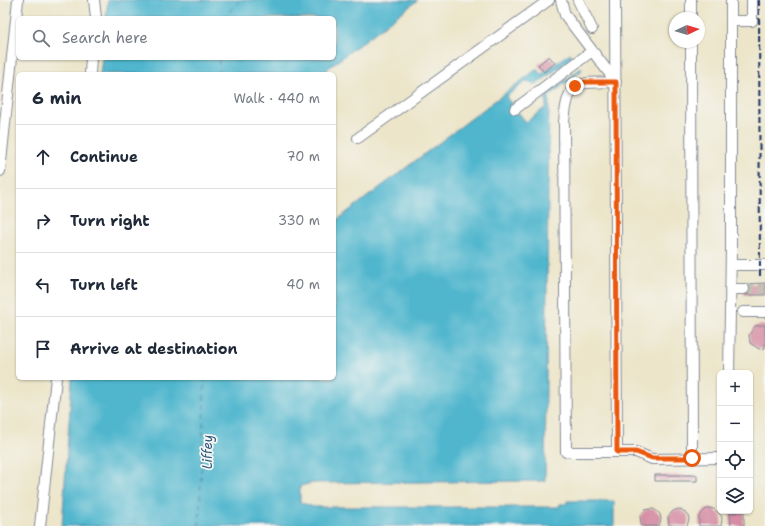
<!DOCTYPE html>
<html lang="en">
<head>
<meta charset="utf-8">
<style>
  body { margin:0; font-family:"Shantell Sans",sans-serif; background:#f2f2f3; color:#1f2937 }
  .controls { position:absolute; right:12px; bottom:12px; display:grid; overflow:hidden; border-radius:6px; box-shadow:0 1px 3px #0004 }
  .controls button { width:36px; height:36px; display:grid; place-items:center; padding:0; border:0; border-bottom:1px solid #e0e1e3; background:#fff; color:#1f2937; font:20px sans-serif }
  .compass { position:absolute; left:669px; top:12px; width:36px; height:36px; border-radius:50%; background:#fff; box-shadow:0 1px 3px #0004; rotate:86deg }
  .stop { position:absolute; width:12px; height:12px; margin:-9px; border:3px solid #ea580c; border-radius:50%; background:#fff }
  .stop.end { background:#ea580c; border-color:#fff; box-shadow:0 1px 4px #0008 }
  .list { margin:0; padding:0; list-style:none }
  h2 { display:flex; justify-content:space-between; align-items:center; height:52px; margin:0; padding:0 16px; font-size:17px }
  h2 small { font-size:13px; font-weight:400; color:#747a83 }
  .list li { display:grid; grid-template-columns:26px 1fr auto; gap:12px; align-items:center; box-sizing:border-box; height:64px; padding:0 16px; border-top:1px solid #e0e1e3 }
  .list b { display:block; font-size:15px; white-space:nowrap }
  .list em { font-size:13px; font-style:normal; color:#747a83 }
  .icon { flex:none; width:22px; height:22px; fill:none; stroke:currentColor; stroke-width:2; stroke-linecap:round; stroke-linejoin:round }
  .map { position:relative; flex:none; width:765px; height:526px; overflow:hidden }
  .search { position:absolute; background:#fff; box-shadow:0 1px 3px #0004; left:16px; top:16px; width:320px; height:44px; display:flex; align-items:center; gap:10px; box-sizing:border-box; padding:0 14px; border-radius:6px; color:#747a83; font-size:15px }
  .panel { position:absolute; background:#fff; box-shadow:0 1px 3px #0004; left:16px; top:72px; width:320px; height:308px; border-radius:6px }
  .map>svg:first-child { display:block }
  .water { fill:#4fb6cd; stroke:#357296 }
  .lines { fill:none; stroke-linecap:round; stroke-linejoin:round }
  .ferry { stroke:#2b587f; stroke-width:1; stroke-dasharray:5 4; stroke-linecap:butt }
  .building { fill:#d68da4 }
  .minor-tunnel { stroke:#c2c1b4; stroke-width:10; stroke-dasharray:10 5; stroke-linecap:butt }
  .minor-casing { stroke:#848a94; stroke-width:12 }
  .minor { stroke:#fff; stroke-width:10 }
  .rail { stroke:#1b2f5e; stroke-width:2; stroke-dasharray:6 3; stroke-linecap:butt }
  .route { stroke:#ea580c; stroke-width:5 }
  .labels { text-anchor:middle; stroke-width:3.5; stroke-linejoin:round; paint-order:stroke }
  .water-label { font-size:13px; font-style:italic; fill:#2b587f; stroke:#f6f6f2 }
</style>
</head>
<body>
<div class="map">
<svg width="765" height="526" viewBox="0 0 765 526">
  <rect width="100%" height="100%" fill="#f6f6f2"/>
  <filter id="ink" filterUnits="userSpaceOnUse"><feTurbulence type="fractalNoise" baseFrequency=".025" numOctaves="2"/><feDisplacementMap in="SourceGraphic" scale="8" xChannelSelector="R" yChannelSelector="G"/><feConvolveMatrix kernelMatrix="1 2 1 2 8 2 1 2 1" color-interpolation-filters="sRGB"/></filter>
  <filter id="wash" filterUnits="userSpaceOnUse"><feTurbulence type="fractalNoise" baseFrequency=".012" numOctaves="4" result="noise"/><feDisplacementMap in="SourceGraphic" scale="16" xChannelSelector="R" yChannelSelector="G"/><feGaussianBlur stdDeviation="0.9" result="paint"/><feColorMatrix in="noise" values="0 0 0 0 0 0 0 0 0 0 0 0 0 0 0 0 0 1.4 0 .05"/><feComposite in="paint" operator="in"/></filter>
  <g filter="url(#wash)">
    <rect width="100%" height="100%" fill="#ece5c9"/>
    <path class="water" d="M108,0H418L327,69L326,74H100L102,58H334V18H106Z
      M570,53L573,57L537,84L526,81L506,97L526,122L546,107V95L581,68L582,70L549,96L545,481L313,483L300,486V502L313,507H559L560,504H567V501H614V526H62L72,378H334V222L537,69L542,74Z"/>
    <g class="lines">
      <path class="ferry" d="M223,18L240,0
        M219,74V58
        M199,526L205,378"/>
    </g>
    <g id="blocks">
      <path class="building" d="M549,56L555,63L544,72L538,65Z
        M765,283V295H744V284Z
        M763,325H765V348L759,349L750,343L749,335L755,326Z
        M655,475H697V481H655Z
        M709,508L714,509L721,515L722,519L721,526H699V516L705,510Z
        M650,509H654L660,514L661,519L659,526H642L641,524L640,516L645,510Z
        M678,509L682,510L688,515L689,519L687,526L669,525L668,517L673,511Z
        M736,511H744V526H731L730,513H736Z"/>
    </g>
  </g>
  <g filter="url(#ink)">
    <use href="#blocks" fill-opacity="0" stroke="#848a94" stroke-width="1"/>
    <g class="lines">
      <path class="minor-tunnel" d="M744,289H765"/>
      <defs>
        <path id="minor" d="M94,0L96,18
          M561,0L565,15L616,82
          M578,0L592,29
          M615,0L617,452
          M691,0V18
          M731,21H752V0
          M691,42L692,458
          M90,74L91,58
          M616,82C576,83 568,79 564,122L566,452H636L652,459L720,458
          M515,109L592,51
          M358,138L549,0
          M0,171L18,0
          M731,265H765
          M730,289H744
          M743,312H765
          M729,373L731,250V0
          M40,526L56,378"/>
      </defs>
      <use href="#minor" class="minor-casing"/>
      <use href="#minor" class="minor"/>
      <path class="rail" d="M759,0L760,278"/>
    </g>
  </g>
  <g class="lines" filter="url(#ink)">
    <path class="route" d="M575,86L583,82H616L617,452H636L652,458H692"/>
  </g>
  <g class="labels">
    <g class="water-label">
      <text transform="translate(207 452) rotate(-90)" y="5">Liffey</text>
    </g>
  </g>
</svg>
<div class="controls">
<button>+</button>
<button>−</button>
<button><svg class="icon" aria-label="locate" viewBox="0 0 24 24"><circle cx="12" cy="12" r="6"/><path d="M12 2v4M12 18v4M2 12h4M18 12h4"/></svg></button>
<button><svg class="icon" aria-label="layers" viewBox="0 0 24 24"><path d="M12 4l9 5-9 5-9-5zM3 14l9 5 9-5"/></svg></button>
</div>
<svg class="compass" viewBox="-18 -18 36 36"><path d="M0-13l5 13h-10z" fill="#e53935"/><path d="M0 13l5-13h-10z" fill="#747a83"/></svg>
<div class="stop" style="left:692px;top:458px"></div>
<div class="stop end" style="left:575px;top:86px"></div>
<div class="search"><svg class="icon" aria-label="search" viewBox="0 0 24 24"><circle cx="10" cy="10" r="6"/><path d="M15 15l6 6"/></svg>Search here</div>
<section class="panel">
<h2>6 min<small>Walk · 440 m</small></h2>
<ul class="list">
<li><svg class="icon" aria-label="ahead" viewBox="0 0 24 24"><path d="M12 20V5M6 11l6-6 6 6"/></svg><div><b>Continue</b></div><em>70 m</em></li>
<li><svg class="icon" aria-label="right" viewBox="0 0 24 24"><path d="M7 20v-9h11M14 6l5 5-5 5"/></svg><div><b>Turn right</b></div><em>330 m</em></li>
<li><svg class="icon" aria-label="left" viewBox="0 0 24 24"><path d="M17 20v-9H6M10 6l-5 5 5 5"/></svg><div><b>Turn left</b></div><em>40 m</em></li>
<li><svg class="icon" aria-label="arrive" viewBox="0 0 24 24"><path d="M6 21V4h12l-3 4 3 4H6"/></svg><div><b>Arrive at destination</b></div></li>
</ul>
</section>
</div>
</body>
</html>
